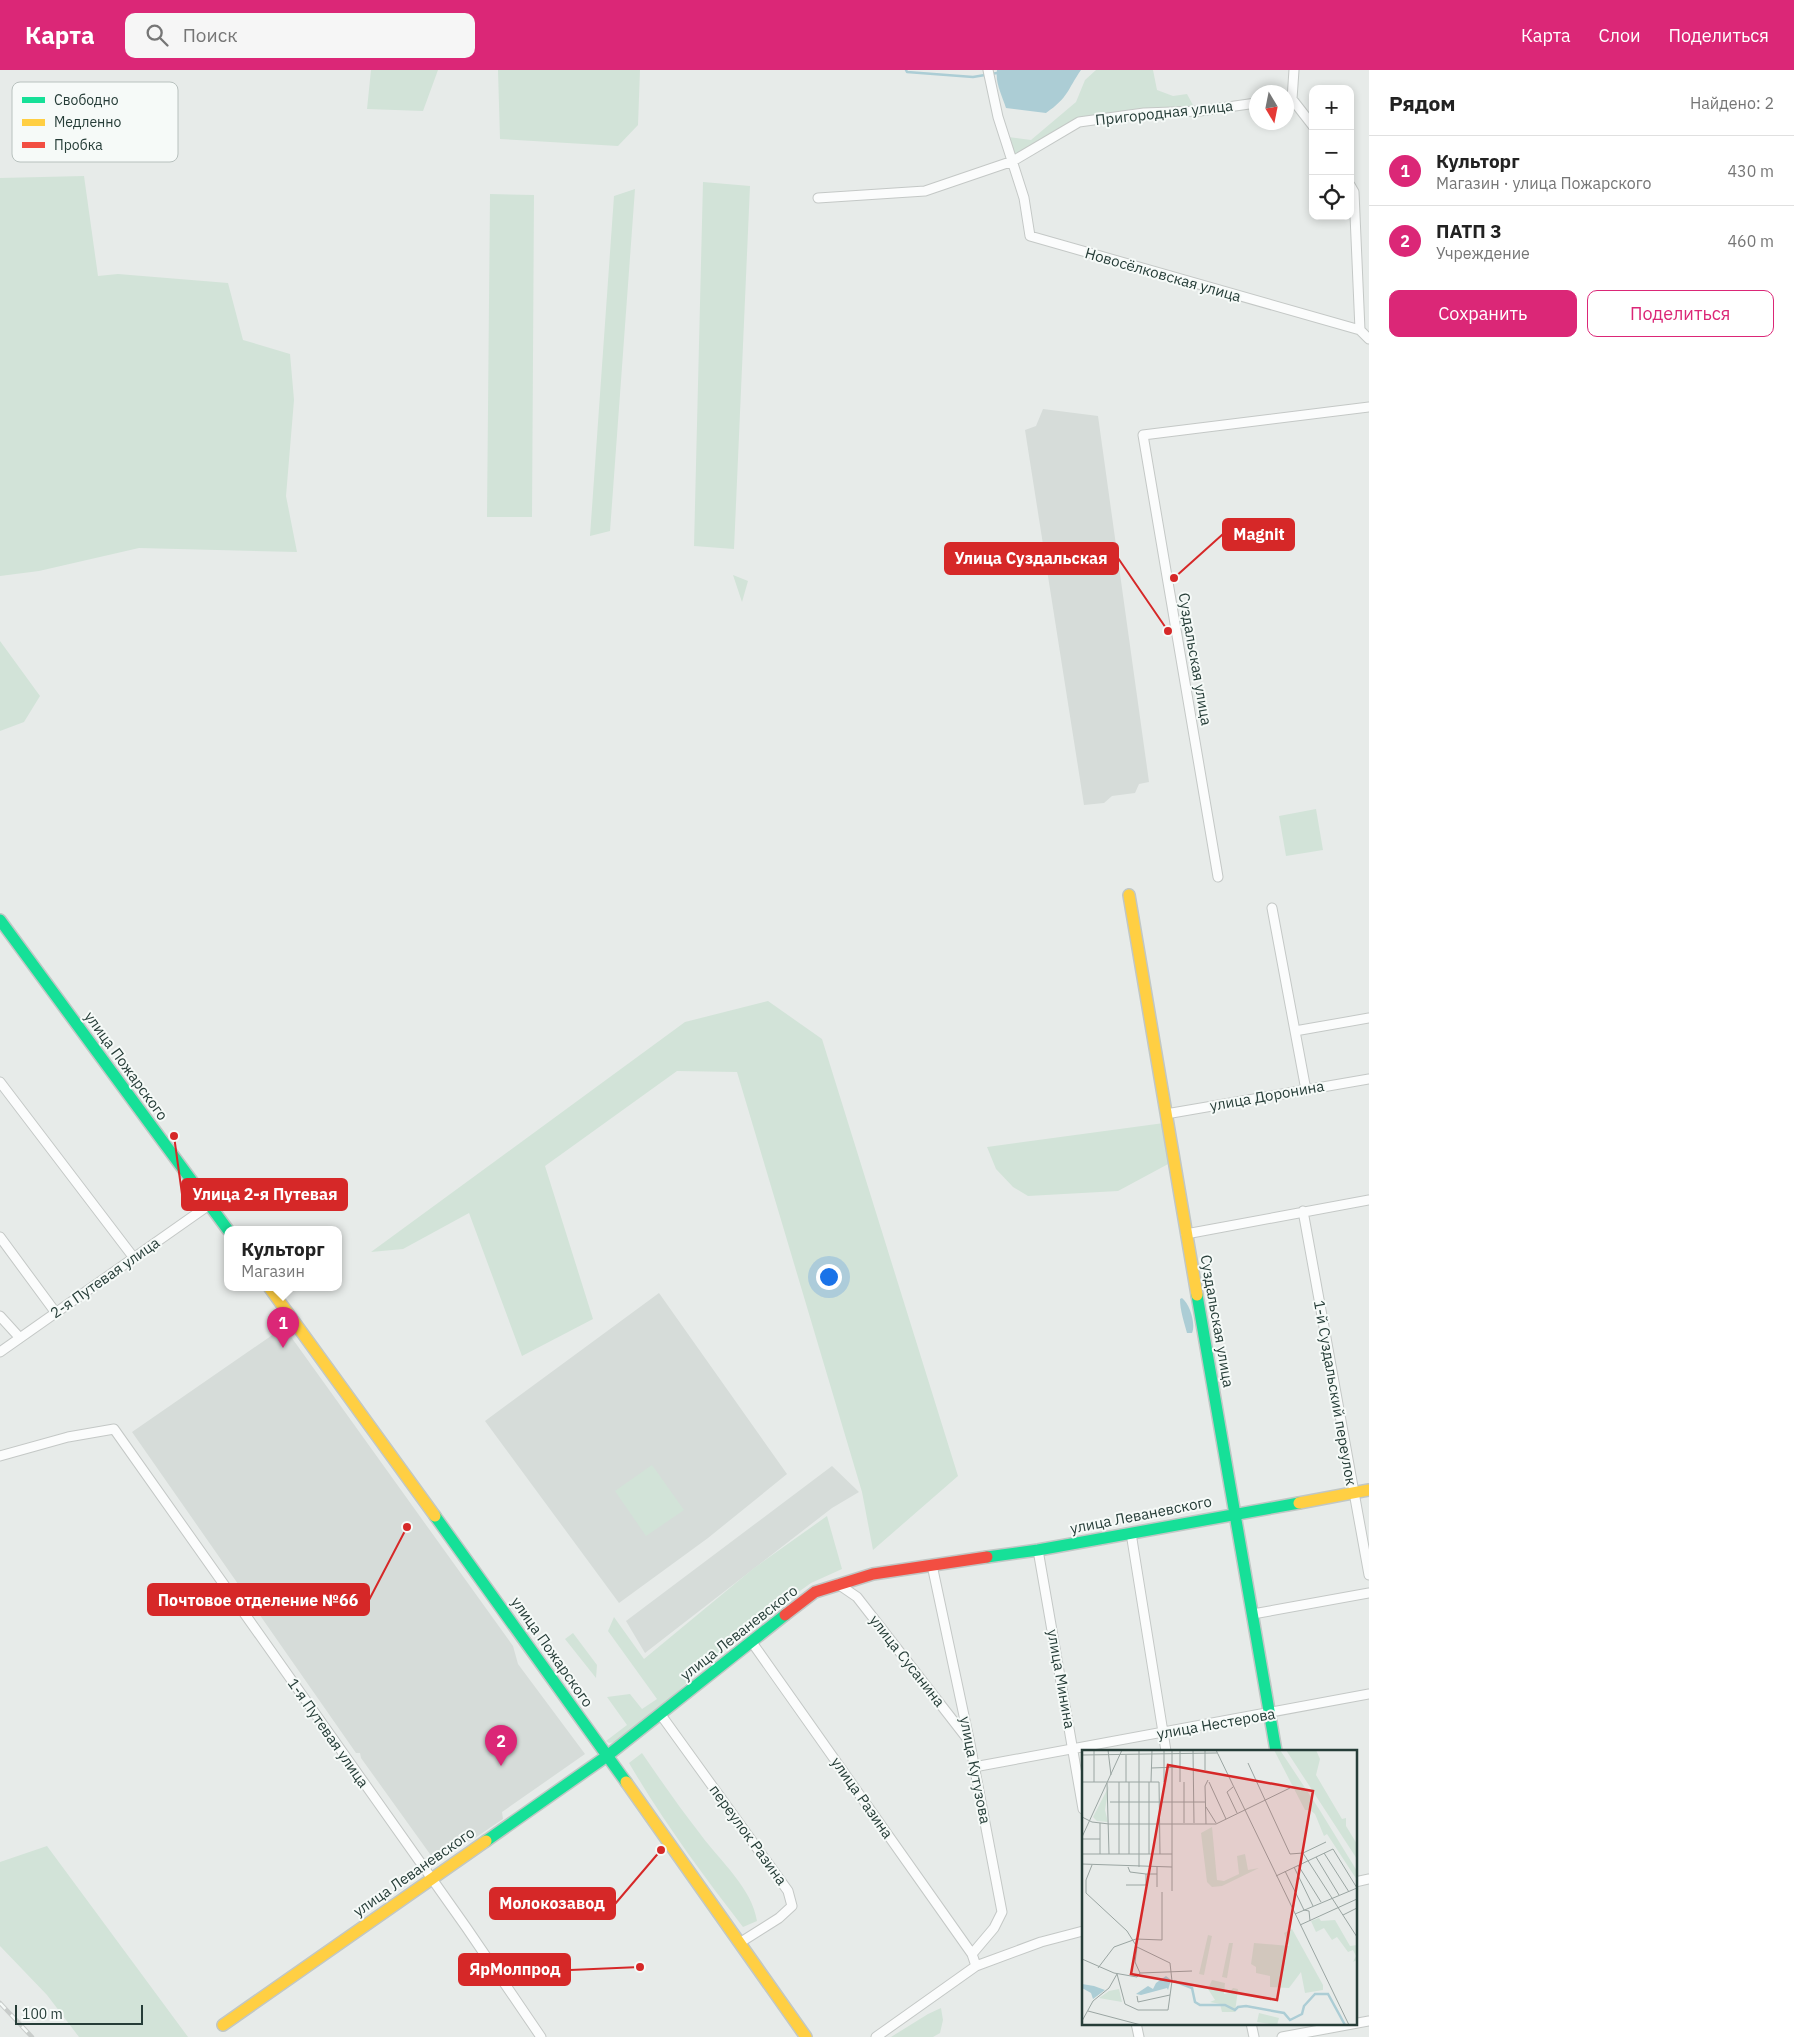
<!DOCTYPE html>
<html lang="ru">
<head>
<meta charset="utf-8">
<style>
  body { margin:0; font-family:"IBM Plex Sans",sans-serif; background:#f6f6f6; color:#222 }
  .controls { position:absolute; right:15px; top:15px; display:grid; overflow:hidden; border-radius:10px; box-shadow:0 2px 8px #0003 }
  .controls button { width:45px; height:45px; display:grid; place-items:center; padding:0; border:0; border-bottom:1px solid #e0e0e0; background:#fff; color:#222; font:25px sans-serif }
  .compass { position:absolute; left:1249px; top:15px; width:45px; height:45px; border-radius:50%; background:#fff; box-shadow:0 2px 8px #0003; rotate:170deg }
  .scale { position:absolute; left:15px; bottom:12px; width:128px; box-sizing:border-box; padding-left:5px; border:2px solid #263d38; border-top:0; font-size:14px; line-height:18px; white-space:nowrap; color:#263d38; -webkit-text-stroke:4px #f6faf8; paint-order:stroke }
  .you { position:absolute; left:828px; top:1206px; width:18px; height:18px; margin:-12px; border:4px solid #fff; border-radius:50%; background:#1a73e8; box-shadow:0 0 0 8px #1a73e833 }
  .badge { display:grid; place-items:center; width:32px; height:32px; border-radius:50%; background:#db2777; color:#fff; font-size:16px; font-weight:700 }
  .pin { position:absolute; translate:-50% -41px; filter:drop-shadow(0 1px 2px #0008) }
  .pin::after { content:''; position:absolute; top:26px; width:18px; height:15px; background:inherit; clip-path:polygon(0 0,100% 0,50% 100%) }
  .popup { position:absolute; left:224px; top:1156px; width:118px; height:65px; box-sizing:border-box; display:grid; place-content:center; border-radius:10px; background:#fff; filter:drop-shadow(0 1px 4px #0005); font-size:16px; white-space:nowrap; color:#767676 }
  .popup b { font-size:19px; color:#222 }
  .popup::after { content:''; position:absolute; left:50%; top:100%; margin-left:-10px; border:10px solid transparent; border-top-color:#fff }
  .list { margin:0; padding:0; list-style:none }
  h2 { display:flex; justify-content:space-between; align-items:center; height:65px; margin:0; padding:0 20px; font-size:21px }
  h2 small { font-size:16px; font-weight:400; color:#767676 }
  .list li { display:grid; grid-template-columns:32px 1fr auto; gap:15px; align-items:center; box-sizing:border-box; height:70px; padding:0 20px; border-top:1px solid #e0e0e0 }
  .list b { display:block; font-size:19px; white-space:nowrap }
  .list p { margin:0; font-size:16px; white-space:nowrap; color:#767676 }
  .list em { font-size:16px; font-style:normal; color:#767676 }
  .actions { display:flex; gap:10px; padding:15px 20px }
  .actions a { flex:1; padding:11px 0; border:1px solid #db2777; border-radius:10px; text-align:center; font-size:18px; color:#db2777 }
  .actions .main { background:#db2777; color:#fff }
  .icon { flex:none; width:28px; height:28px; fill:none; stroke:currentColor; stroke-width:2; stroke-linecap:round; stroke-linejoin:round }
  .map { position:relative; flex:none; width:1369px; height:1967px; overflow:hidden }
  header { display:flex; align-items:center; gap:30px; box-sizing:border-box; height:70px; padding:0 25px; background:#db2777; color:#fff }
  header strong { font-size:24px }
  nav { display:flex; gap:28px; margin-inline-start:auto; font-size:18px }
  .search { width:350px; height:45px; background:#f6f6f6; display:flex; align-items:center; gap:12px; box-sizing:border-box; padding:0 18px; border-radius:10px; color:#767676; font-size:19px }
  main { display:flex }
  aside { flex:1; background:#fff }
  .map>svg:first-child { display:block }
  .built { fill:#d6dcd9 }
  .green { fill:#d2e3d8 }
  .water { fill:#accdd5 }
  .lines { fill:none; stroke-linecap:round; stroke-linejoin:round }
  .stream { stroke:#accdd5; stroke-width:2.5 }
  .street-casing { stroke:#c4c8c6; stroke-width:11 }
  .fast-casing { stroke:#c1c7c5; stroke-width:14 }
  .slow-casing { stroke:#c1c7c5; stroke-width:14 }
  .jam-casing { stroke:#c1c7c5; stroke-width:14 }
  .street { stroke:#fbfcfc; stroke-width:9 }
  .fast { stroke:#16e098; stroke-width:11 }
  .slow { stroke:#ffcf43; stroke-width:11 }
  .jam { stroke:#f24e42; stroke-width:11 }
  .rail-casing { stroke:#c8ccca; stroke-width:4.5 }
  .rail { stroke:#f6faf8; stroke-width:2.5; stroke-dasharray:8; stroke-linecap:butt }
  .labels { text-anchor:middle; stroke-width:4; stroke-linejoin:round; paint-order:stroke }
  .street-label { font-size:15px; fill:#263d38; stroke:#f6faf8 }
  .inset-river { fill:none; stroke:#accdd5; stroke-width:2.5 }
  .inset-road { fill:none; stroke:#9aa5a2; stroke-width:1 }
  .view { fill:#d62828; fill-opacity:0.15; stroke:#d62828; stroke-width:2.5 }
  .inset-edge { fill:none; stroke:#263d38; stroke-width:2.5 }
  .key { fill:#f6faf8; stroke:#b8c1be; stroke-width:1 }
  .key-label { font-size:14px; fill:#263d38 }
  .leader { fill:none; stroke:#d62828; stroke-width:2 }
  .callout-dot { fill:#d62828; stroke:#f6faf8; stroke-width:2 }
  .callout { fill:#d62828; stroke:#d62828; stroke-width:2 }
  .callout-label { font-size:16px; text-anchor:middle; font-weight:bold; fill:#fff }
</style>
</head>
<body>
<header>
<strong>Карта</strong>
<div class="search"><svg class="icon" aria-label="search" viewBox="0 0 24 24"><circle cx="10" cy="10" r="6"/><path d="M15 15l6 6"/></svg>Поиск</div>
<nav><a>Карта</a><a>Слои</a><a>Поделиться</a></nav>
</header>
<main>
<div class="map">
<svg width="1369" height="1967" viewBox="0 0 1369 1967">
  <rect width="100%" height="100%" fill="#e7ebe9"/>
  <path class="built" d="M1043,339L1098,346L1149,712L1139,714L1135,723L1112,726L1104,733L1084,735L1025,360L1036,356Z
    M659,1223L787,1404L708,1468L619,1533L485,1351Z
    M284,1257L513,1576L518,1594L585,1684L502,1742L503,1749L472,1770L465,1771L435,1791L361,1688L360,1683H356L132,1362Z
    M832,1396L859,1422L832,1438L645,1583L626,1551Z"/>
  <path class="green" d="M371,0H438L423,41L367,39Z
    M498,0H640L638,55L618,76L500,69Z
    M1096,0H1153L1157,20L1173,26L1187,24L1194,37L1144,38L1083,47L1026,81L1015,84L1008,67L1031,70L1076,32L1085,10Z
    M84,106L98,206L118,204L228,213L243,270L290,284L294,330L286,426L297,482L139,478L39,501L0,506V108Z
    M703,112L750,116L734,479L694,476Z
    M635,119L610,461L590,466L614,126Z
    M490,124L534,125L532,447H487Z
    M733,505L748,511L742,532Z
    M0,571L40,626L24,652L0,661Z
    M1316,739L1323,780L1286,786L1279,746Z
    M768,931L822,969L958,1406L873,1480L862,1422L737,1002L677,1001L545,1096L593,1249L522,1286L469,1143L403,1179L371,1182L685,952Z
    M1164,1053L1170,1093L1118,1121L1028,1126L1013,1117L996,1099L987,1077Z
    M652,1395L684,1440L646,1466L615,1421Z
    M827,1446L842,1499L811,1513L752,1555L731,1571L659,1639L616,1672L609,1673L606,1671L627,1655L607,1627L630,1624L642,1639L657,1629L608,1561L614,1547L644,1589L754,1498Z
    M573,1563L597,1595L596,1608L565,1569Z
    M642,1683C661,1711 680,1738 701,1765C720,1791 752,1818 757,1851L743,1857C702,1804 663,1751 629,1693Z
    M47,1776L188,1967H79L47,1925L0,1876V1792Z
    M941,1938L943,1950L940,1963L933,1967H891L928,1944Z"/>
  <path class="water" d="M997,0H1081C1067,20 1069,27 1046,43L1006,38C1002,25 995,13 997,0Z
    M1182,1228C1190,1234 1196,1254 1192,1263H1187C1184,1252 1180,1240 1180,1229Z"/>
  <g class="lines">
    <path class="stream" d="M906,0L907,2L973,7L997,3"/>
    <defs>
      <path id="street" d="M988,0L998,47L1024,128L1030,166L1360,260L1369,269
        M1286,29H1292L1313,56
        M1292,29L1294,0
        M1350,115L1354,122L1360,260
        M818,128L925,121L1013,91L1079,52L1144,43L1200,41L1256,33
        M1218,807L1143,365L1369,337
        M1272,838L1306,1020
        M1295,961L1369,948
        M0,1012L134,1188
        M1166,1044L1369,1009
        M1303,1141L1369,1505
        M1186,1164L1369,1130
        M0,1167L56,1243
        M0,1246L20,1268
        M0,1282L209,1135
        M0,1386L68,1367L114,1359L466,1857L541,1967
        M1131,1463L1166,1681
        M1038,1480L1083,1739
        M932,1495L970,1674L1002,1842L994,1858L972,1884L976,1896
        M838,1514L857,1527L969,1671
        M1253,1544L1369,1523
        M751,1571L972,1884
        M661,1645L788,1821L792,1836L779,1848L741,1872
        M974,1697L1369,1624
        M1355,1812L1369,1809
        M1136,1953L1139,1967
        M1251,1953L1254,1967
        M876,1967L976,1896L1041,1872L1083,1861
        M1282,1967L1369,1951"/>
      <path id="fast" d="M0,850L228,1160
        M1197,1225L1276,1681
        M435,1446L626,1712
        M987,1487L1038,1480L1299,1433
        M486,1771L607,1686L785,1545"/>
      <path id="slow" d="M1129,825L1197,1225
        M269,1217L435,1446
        M1299,1433L1369,1420
        M626,1712L806,1967
        M223,1955L486,1771"/>
      <path id="jam" d="M785,1545L815,1522L873,1504L987,1487"/>
    </defs>
    <use href="#street" class="street-casing"/>
    <use href="#fast" class="fast-casing"/>
    <use href="#slow" class="slow-casing"/>
    <use href="#jam" class="jam-casing"/>
    <use href="#street" class="street"/>
    <use href="#fast" class="fast"/>
    <use href="#slow" class="slow"/>
    <use href="#jam" class="jam"/>
    <defs>
      <path id="rail" d="M0,1933L32,1967"/>
    </defs>
    <use href="#rail" class="rail-casing"/>
    <use href="#rail" class="rail"/>
  </g>
  <g class="labels">
    <g class="street-label">
      <text transform="translate(1164 43) rotate(-6)" y="5">Пригородная улица</text>
      <text transform="translate(1163 205) rotate(16)" y="5">Новосёлковская улица</text>
      <text transform="translate(1195 589) rotate(80)" y="5">Суздальская улица</text>
      <text transform="translate(126 996) rotate(54)" y="5">улица Пожарского</text>
      <text transform="translate(1267 1026) rotate(-10)" y="5">улица Доронина</text>
      <text transform="translate(105 1208) rotate(-35)" y="5">2-я Путевая улица</text>
      <text transform="translate(1217 1251) rotate(80)" y="5">Суздальская улица</text>
      <text transform="translate(1335 1323) rotate(80)" y="5">1-й Суздальский переулок</text>
      <text transform="translate(1141 1445) rotate(-11)" y="5">улица Леваневского</text>
      <text transform="translate(739 1563) rotate(-38)" y="5">улица Леваневского</text>
      <text transform="translate(552 1582) rotate(55)" y="5">улица Пожарского</text>
      <text transform="translate(907 1591) rotate(52)" y="5">улица Сусанина</text>
      <text transform="translate(1061 1609) rotate(80)" y="5">улица Минина</text>
      <text transform="translate(1216 1654) rotate(-10)" y="5">улица Нестерова</text>
      <text transform="translate(328 1663) rotate(55)" y="5">1-я Путевая улица</text>
      <text transform="translate(975 1700) rotate(79)" y="5">улица Кутузова</text>
      <text transform="translate(862 1728) rotate(55)" y="5">улица Разина</text>
      <text transform="translate(748 1765) rotate(54)" y="5">переулок Разина</text>
      <text transform="translate(414 1802) rotate(-35)" y="5">улица Леваневского</text>
    </g>
  </g>
  <g transform="translate(1082 1680)">
    <rect width="275" height="275" fill="#e7ebe9"/>
    <path d="M192,0H198L237,59L275,121V130L245,84L242,86L233,64L228,60H223ZM204,0H234L238,9L234,25L260,69L264,68V76L275,94V109ZM27,36L23,60L26,72L15,71L11,67ZM130,77L135,130L142,131L157,124L155,106L163,104L166,120L177,118L140,136L130,137L125,132L119,83ZM237,168L239,171L253,170L268,196L275,195V210L271,212L274,206L271,200L266,202L255,187L250,190L242,178L234,182L229,171ZM210,179L241,235V240L223,243L219,222L207,238L188,237V226L174,223V217L169,214L172,193L207,196L202,183ZM126,185L130,186L122,225L117,224ZM147,193H151L145,228L140,227ZM130,230L143,233L142,244L147,243L151,238L156,239L153,262H140L138,254L128,252L133,250L126,239ZM37,239L40,252L17,248L27,241ZM177,263L197,268L195,275L175,272Z" fill="#d2e3d8"/>
    <path d="M84,226L89,230L86,240L85,238L59,245L54,244L66,236L71,239L74,233ZM0,234L12,236L23,240L11,249L9,243L0,238Z" fill="#accdd5"/>
    <path class="inset-river" d="M92,231L110,238L113,252L118,255H143L153,260L156,257L164,256L202,263L208,270L220,264L222,256L233,244H246L263,275"/>
    <path class="inset-road" d="M12,0V32M26,0L29,25M57,0V117M82,0V32M111,0L112,73M123,0V20M134,0L267,275M0,5L135,3M44,5V32M166,13L208,104L221,103L244,92M69,18L98,17M0,32H77L78,104M69,32L70,0M98,32V0M127,32L144,69M25,33L27,104M151,37L145,42L155,63M28,52H123M124,57L134,73M0,67L10,72L27,74H134L208,38M18,73V104M102,73V32M124,74L123,36L126,30M0,87L40,0M0,89H18M221,103L275,187M242,103L267,142M0,104H90M37,104V32M47,104V32M67,104V32M234,107L257,145M0,114L90,117M216,115L239,152M46,117L48,122L64,124M75,117V137M212,117L231,156M203,121L222,160L227,161L228,171M194,126L251,99L275,138M44,135H64V124H75M90,141V0M213,164L275,138M261,165L275,158M218,175L275,149M55,197L53,212L58,223L110,221M0,209L32,223L55,227L58,223M16,218L32,197L54,189L80,190V142M55,246L56,252L88,245M6,261L59,275M0,271L11,251L27,238L35,224L43,254L56,260H86L90,231L88,213L55,197L45,181L4,143V130L10,115"/>
    <path class="view" d="M86,15L231,41L195,250L49,224Z"/>
    <rect width="275" height="275" class="inset-edge"/>
  </g>
  <rect x="12" y="12" width="166" height="80" rx="8" class="key"/>
  <rect x="22" y="27" width="23" height="6" fill="#16e098"/>
  <rect x="22" y="49" width="23" height="7" fill="#ffcf43"/>
  <rect x="22" y="72" width="23" height="6" fill="#f24e42"/>
  <g class="key-label">
    <text x="54" y="35">Свободно</text>
    <text x="54" y="57">Медленно</text>
    <text x="54" y="80">Пробка</text>
  </g>
  <path class="leader" d="M1174 508L1223 464M1168 561L1118 488M174 1066L182 1124M407 1457L369 1530M661 1780L615 1834M640 1897L570 1900"/>
  <g class="callout-dot">
    <circle cx="1174" cy="508" r="5"/>
    <circle cx="1168" cy="561" r="5"/>
    <circle cx="174" cy="1066" r="5"/>
    <circle cx="407" cy="1457" r="5"/>
    <circle cx="661" cy="1780" r="5"/>
    <circle cx="640" cy="1897" r="5"/>
  </g>
  <g class="callout">
    <rect x="1223" y="449" width="71" height="31" rx="5"/>
    <rect x="945" y="473" width="173" height="31" rx="5"/>
    <rect x="182" y="1109" width="165" height="31" rx="5"/>
    <rect x="148" y="1514" width="221" height="31" rx="5"/>
    <rect x="490" y="1818" width="125" height="31" rx="5"/>
    <rect x="459" y="1884" width="111" height="31" rx="5"/>
  </g>
  <g class="callout-label">
    <text x="1259" y="470">Magnit</text>
    <text x="1031" y="494">Улица Суздальская</text>
    <text x="265" y="1130">Улица 2-я Путевая</text>
    <text x="258" y="1536">Почтовое отделение №66</text>
    <text x="552" y="1839">Молокозавод</text>
    <text x="515" y="1905">ЯрМолпрод</text>
  </g>
</svg>
<div class="controls">
<button>+</button>
<button>−</button>
<button><svg class="icon" aria-label="locate" viewBox="0 0 24 24"><circle cx="12" cy="12" r="6"/><path d="M12 2v4M12 18v4M2 12h4M18 12h4"/></svg></button>
</div>
<svg class="compass" viewBox="-18 -18 36 36"><path d="M0-13l5 13h-10z" fill="#e53935"/><path d="M0 13l5-13h-10z" fill="#767676"/></svg>
<div class="scale">100 m</div>
<div class="you"></div>
<div class="pin badge" style="left:283px;top:1278px">1</div>
<div class="popup"><b>Культорг</b>Магазин</div>
<div class="pin badge" style="left:501px;top:1696px">2</div>
</div>
<aside>
<h2>Рядом<small>Найдено: 2</small></h2>
<ul class="list">
<li><span class="badge">1</span><div><b>Культорг</b><p>Магазин · улица Пожарского</p></div><em>430 m</em></li>
<li><span class="badge">2</span><div><b>ПАТП 3</b><p>Учреждение</p></div><em>460 m</em></li>
</ul>
<div class="actions"><a class="main">Сохранить</a><a>Поделиться</a></div>
</aside>
</main>
</body>
</html>
